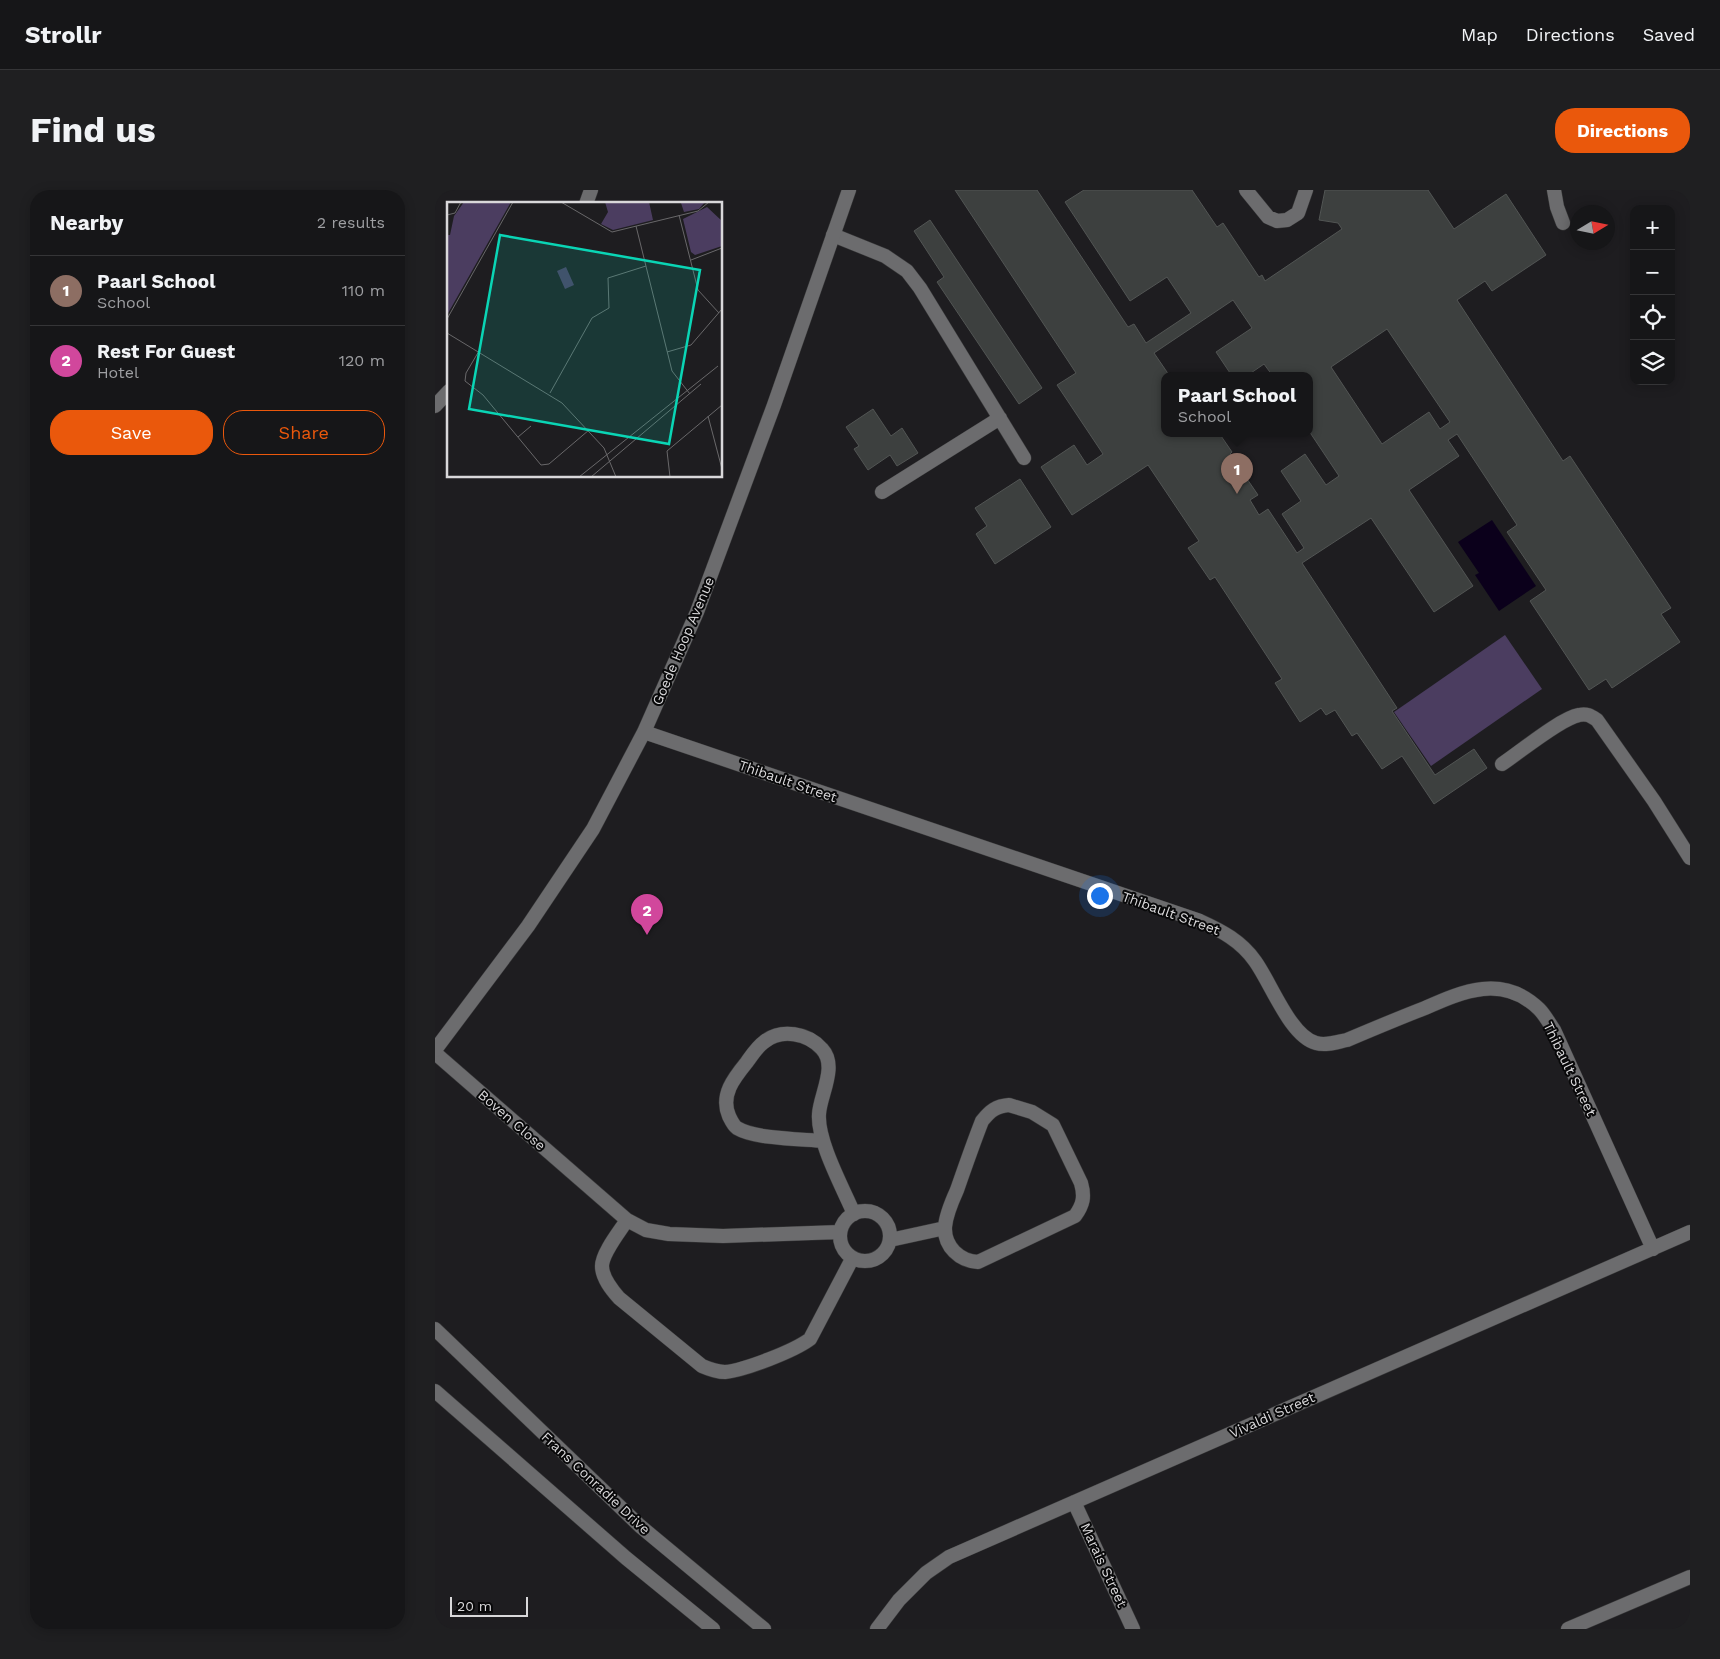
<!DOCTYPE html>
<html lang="en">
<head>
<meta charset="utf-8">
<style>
  body { margin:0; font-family:"Work Sans",sans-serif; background:#1f1f21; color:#f1f3f6 }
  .controls { position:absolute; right:15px; top:15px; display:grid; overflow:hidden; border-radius:10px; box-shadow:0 2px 12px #0003 }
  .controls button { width:45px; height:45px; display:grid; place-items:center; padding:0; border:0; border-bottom:1px solid #353537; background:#161618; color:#f1f3f6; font:25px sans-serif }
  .compass { position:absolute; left:1135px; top:15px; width:45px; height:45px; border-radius:50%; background:#161618; box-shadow:0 2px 12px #0003; rotate:80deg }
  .scale { position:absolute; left:15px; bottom:12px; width:78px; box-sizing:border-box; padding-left:5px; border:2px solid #d9d8da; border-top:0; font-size:14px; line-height:18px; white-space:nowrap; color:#d9d8da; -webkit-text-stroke:4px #080809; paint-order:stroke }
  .you { position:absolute; left:664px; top:705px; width:18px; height:18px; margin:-12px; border:4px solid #fff; border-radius:50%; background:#1a73e8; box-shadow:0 0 0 8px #1a73e833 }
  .badge { display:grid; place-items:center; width:32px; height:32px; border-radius:50%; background:#ea580c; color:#fff; font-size:16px; font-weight:700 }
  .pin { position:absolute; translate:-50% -41px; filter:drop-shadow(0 1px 2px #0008) }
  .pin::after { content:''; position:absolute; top:26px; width:18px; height:15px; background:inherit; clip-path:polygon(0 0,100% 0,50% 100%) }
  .popup { position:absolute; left:726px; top:182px; width:152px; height:65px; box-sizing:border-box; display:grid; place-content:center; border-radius:10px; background:#161618; filter:drop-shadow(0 1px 4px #0005); font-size:16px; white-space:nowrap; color:#9e9fa2 }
  .popup b { font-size:19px; color:#f1f3f6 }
  .popup::after { content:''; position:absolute; left:50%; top:100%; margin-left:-10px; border:10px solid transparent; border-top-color:#161618 }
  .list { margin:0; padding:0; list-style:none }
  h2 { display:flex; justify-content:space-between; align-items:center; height:65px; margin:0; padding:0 20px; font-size:21px }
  h2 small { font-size:16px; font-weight:400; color:#9e9fa2 }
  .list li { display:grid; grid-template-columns:32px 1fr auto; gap:15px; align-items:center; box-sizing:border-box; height:70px; padding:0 20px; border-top:1px solid #353537 }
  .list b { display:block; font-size:19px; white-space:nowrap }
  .list p { margin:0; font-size:16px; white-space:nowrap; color:#9e9fa2 }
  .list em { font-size:16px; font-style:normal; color:#9e9fa2 }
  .actions { display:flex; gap:10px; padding:15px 20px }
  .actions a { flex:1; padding:11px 0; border:1px solid #ea580c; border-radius:20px; text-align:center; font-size:18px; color:#ea580c }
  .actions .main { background:#ea580c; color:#fff }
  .icon { flex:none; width:28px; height:28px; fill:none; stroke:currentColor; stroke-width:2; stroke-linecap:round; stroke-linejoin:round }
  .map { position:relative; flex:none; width:1255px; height:1439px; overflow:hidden; border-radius:20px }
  header { display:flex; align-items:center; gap:30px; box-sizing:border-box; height:70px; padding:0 25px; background:#161618; border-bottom:1px solid #353537 }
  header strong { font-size:24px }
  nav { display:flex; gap:28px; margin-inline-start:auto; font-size:18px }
  .intro { display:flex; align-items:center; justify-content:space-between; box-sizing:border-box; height:120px; padding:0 30px }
  h1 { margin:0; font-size:35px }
  .button { padding:12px 22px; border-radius:20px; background:#ea580c; color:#fff; font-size:18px; font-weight:700 }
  main { display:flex; gap:30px; padding:0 30px }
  aside { flex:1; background:#161618; border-radius:20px; box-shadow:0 2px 12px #0003 }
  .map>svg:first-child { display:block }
  .green { fill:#4b3d60 }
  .water { fill:#0b001b }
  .building { fill:#3d403f; stroke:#525554; fill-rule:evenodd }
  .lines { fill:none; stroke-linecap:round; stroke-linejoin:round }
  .service-casing { stroke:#3a3a3b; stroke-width:15 }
  .minor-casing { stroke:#3a3a3b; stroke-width:15 }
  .tertiary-casing { stroke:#3a3a3b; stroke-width:15 }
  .service { stroke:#6c6c6e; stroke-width:14 }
  .minor { stroke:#6c6c6e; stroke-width:14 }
  .tertiary { stroke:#6c6c6e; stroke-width:14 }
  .labels { text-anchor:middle; stroke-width:4; stroke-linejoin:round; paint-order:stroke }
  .street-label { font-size:14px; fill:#d9d8da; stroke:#080809 }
  .inset-road { fill:none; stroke:#69686a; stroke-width:1 }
  .view { fill:#0ad5b5; fill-opacity:0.15; stroke:#0ad5b5; stroke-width:2.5 }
  .inset-edge { fill:none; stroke:#d9d8da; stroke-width:2.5 }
</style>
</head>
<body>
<header>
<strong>Strollr</strong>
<nav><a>Map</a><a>Directions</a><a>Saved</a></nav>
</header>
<div class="intro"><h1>Find us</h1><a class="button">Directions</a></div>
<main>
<aside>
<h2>Nearby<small>2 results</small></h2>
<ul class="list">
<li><span class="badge" style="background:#8d6e63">1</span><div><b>Paarl School</b><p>School</p></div><em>110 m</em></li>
<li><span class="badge" style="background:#d1479c">2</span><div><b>Rest For Guest</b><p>Hotel</p></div><em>120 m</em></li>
</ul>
<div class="actions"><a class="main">Save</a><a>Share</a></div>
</aside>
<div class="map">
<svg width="1255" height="1439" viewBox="0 0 1255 1439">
  <rect width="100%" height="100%" fill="#1e1d20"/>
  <path class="green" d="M1070,445L1107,499L996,576L959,522Z"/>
  <path class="water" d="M1057,330L1101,396L1064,421L1040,385L1044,383L1023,352Z"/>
  <path class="building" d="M520,0H602L693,137L699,134L711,153L756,123L732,87L695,111L630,12L649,0H757L782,37L788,33L824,87L827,85L830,91L907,39L903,33L884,30L890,0H993L1019,39L1071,4L1111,65L1057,101L1050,91L1022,110L1128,271L1135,266L1236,418L1226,424L1245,452L1177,498L1171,489L1154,500L1095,411L1111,400L1072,342L1082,335L1022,244L1013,250L1024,266L974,300L1038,396L999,422L936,328L867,373L962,518L957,521L1000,585L1039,559L1052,578L999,614L967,566L947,579L922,543L917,546L900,520L891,525L886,518L865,532L840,493L847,489L780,387L775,390L753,358L764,351L713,275L637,325L606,277L639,255L652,275L668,264L622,195L641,183ZM798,110L817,138L781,162L795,183L792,185H813L829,174L837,185H874V241L904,286L891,295L870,264L846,281L866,311L847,324L869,358L862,363L833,319L824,325L815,310L823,305L795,264L797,262L784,243H730V185H734L719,163ZM952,139L1015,232L1005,239L994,222L947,254L896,177Z
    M495,30L607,198L584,214L502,92L509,87L479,41Z
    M438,219L456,246L467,238L483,263L462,276L455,265L433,280L419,259L424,256L411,237Z
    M585,289L616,337L560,374L541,344L552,336L540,318Z"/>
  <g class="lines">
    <defs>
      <path id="service" d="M811,0L833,27L842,31L852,30L863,23L871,0
        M1119,0L1122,17L1128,33
        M398,45L450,66L472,81L485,98L589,268
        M447,302L565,228
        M1067,574C1085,562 1126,528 1144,525C1152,523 1156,526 1162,530L1219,611L1255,668
        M0,863L192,1030L211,1040L234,1044L288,1046L405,1042
        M574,915L597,922L618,935L646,993C650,1007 648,1015 640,1026L543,1072C525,1071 509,1057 510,1037C511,1024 517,1011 522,1000C530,977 538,954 547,931C555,921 561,916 574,915Z
        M388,951C366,949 320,949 302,938C298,935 296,930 294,926C285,905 299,888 312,872C317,865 322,857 329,852C346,838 373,843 387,859C403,876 385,905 384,924C382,951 408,998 419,1024
        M405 1046a25 25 0 1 1 50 0a25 25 0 1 1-50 0Z
        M192,1030C185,1041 167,1063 167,1076C167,1088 177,1100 184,1108L267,1176C274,1179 281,1182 290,1182C310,1180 359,1161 375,1149L417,1069
        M455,1050L510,1038"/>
      <path id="minor" d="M151,14L156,0
        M0,216L14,201
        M209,542L765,731C787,741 806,751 820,771C836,793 855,846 881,853C891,856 902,852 912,850C938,839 964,828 990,818C1028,801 1068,784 1104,819C1110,825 1114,833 1119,840L1218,1059
        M0,860L93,736L158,639L209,542L262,422L339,215L414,0
        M639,1312L698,1439
        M442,1439L464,1410L491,1383L514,1367L1255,1042
        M1133,1439L1255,1387"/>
      <path id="tertiary" d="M0,1139L205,1336L329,1439
        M0,1201L191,1368L278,1439"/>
    </defs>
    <use href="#service" class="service-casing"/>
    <use href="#minor" class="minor-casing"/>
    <use href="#tertiary" class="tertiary-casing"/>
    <use href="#service" class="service"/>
    <use href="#minor" class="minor"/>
    <use href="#tertiary" class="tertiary"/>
  </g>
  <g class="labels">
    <g class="street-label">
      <text transform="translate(248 451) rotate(-67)" y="5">Goede Hoop Avenue</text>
      <text transform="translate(353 591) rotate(19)" y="5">Thibault Street</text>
      <text transform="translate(736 723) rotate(20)" y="5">Thibault Street</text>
      <text transform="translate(1135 879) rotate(64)" y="5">Thibault Street</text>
      <text transform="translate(77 930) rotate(41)" y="5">Boven Close</text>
      <text transform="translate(837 1225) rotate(-24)" y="5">Vivaldi Street</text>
      <text transform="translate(161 1293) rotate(43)" y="5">Frans Conradie Drive</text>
      <text transform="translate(669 1375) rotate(65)" y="5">Marais Street</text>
    </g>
  </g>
  <g transform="translate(12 12)">
    <rect width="275" height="275" fill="#1e1d20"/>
    <path d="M17,0H64L0,113V33H3L7,14ZM158,0H202L206,18L166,28L154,22L161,10ZM258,0L252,7L237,10L234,1ZM260,5L275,19V44L248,53L244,50L236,17ZM119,65L127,83L118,87L110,69Z" fill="#4b3d60"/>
    <path class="inset-road" d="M114,0L165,30L251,9L262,0M0,13L8,11L14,0M232,13L251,88L272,111M189,24L225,169L243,192M244,58L275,46M0,117L66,0M0,131L115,201L157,246L169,275M32,149L19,171L18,179L36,193L94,263L102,262L142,228M220,150L244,143L275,107M103,191L145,116L162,106L161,76L199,64M261,214L275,267M71,235L84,224M132,275L271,164M144,275L254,182M223,275L220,249L275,203"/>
    <path class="view" d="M53,33L253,68L222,242L22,207Z"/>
    <rect width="275" height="275" class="inset-edge"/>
  </g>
</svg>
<div class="controls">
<button>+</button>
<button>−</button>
<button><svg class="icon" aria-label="locate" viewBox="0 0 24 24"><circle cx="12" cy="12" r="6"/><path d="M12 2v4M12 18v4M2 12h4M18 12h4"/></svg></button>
<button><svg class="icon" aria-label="layers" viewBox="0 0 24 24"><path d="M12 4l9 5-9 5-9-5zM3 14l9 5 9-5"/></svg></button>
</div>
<svg class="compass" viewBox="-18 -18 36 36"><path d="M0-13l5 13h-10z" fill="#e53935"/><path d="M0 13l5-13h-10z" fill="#9e9fa2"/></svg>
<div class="scale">20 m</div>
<div class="you"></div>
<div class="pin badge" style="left:802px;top:304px;background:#8d6e63">1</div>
<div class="popup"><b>Paarl School</b>School</div>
<div class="pin badge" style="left:212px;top:745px;background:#d1479c">2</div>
</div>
</main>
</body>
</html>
